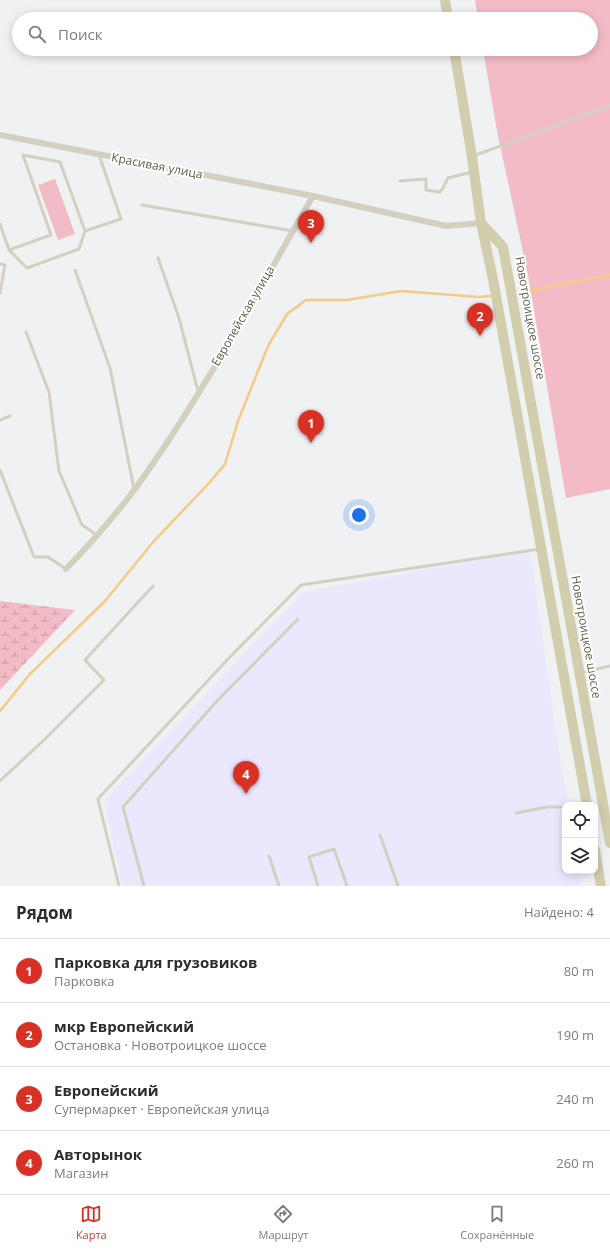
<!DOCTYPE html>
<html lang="ru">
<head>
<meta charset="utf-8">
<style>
  body { margin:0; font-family:"Open Sans",sans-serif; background:#f2f2f3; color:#2b2b33 }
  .controls { position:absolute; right:12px; bottom:12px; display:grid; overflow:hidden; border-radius:8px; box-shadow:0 2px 10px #0003 }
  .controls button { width:36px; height:36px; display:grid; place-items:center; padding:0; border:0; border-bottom:1px solid #e1e1e2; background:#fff; color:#2b2b33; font:20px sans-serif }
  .you { position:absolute; left:359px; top:515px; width:14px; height:14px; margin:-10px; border:3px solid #fff; border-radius:50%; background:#1a73e8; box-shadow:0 0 0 6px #1a73e833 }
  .badge { display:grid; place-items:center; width:26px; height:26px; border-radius:50%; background:#d93025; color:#fff; font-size:13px; font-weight:700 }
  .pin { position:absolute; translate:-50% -33px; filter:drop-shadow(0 1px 2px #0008) }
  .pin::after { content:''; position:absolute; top:21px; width:14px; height:12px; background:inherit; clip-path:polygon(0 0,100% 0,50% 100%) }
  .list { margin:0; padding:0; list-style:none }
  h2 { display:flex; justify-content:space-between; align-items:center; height:52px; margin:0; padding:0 16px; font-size:17px }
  h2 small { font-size:13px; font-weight:400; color:#7c7c81 }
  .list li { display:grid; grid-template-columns:26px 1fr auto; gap:12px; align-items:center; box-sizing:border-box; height:64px; padding:0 16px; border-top:1px solid #e1e1e2 }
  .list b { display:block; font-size:15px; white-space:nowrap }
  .list p { margin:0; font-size:13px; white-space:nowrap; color:#7c7c81 }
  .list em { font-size:13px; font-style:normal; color:#7c7c81 }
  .icon { flex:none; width:22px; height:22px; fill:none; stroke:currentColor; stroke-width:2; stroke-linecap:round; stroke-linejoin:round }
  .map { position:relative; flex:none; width:610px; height:886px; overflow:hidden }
  .search { position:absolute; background:#fff; box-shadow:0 2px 10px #0003; left:12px; right:12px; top:12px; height:44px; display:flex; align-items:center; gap:10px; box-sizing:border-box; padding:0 14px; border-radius:22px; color:#7c7c81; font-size:15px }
  .sheet { height:308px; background:#fff }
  nav { display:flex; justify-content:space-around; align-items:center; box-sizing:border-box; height:56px; border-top:1px solid #e1e1e2; background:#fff; font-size:11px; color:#7c7c81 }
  nav a { display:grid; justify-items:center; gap:2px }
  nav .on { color:#d93025 }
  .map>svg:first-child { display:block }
  .commercial { fill:#ebe8fe }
  .wetland { fill:url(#wetland-marsh) }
  .park { fill:#f3bbc6 }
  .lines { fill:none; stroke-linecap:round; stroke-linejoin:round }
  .stream { stroke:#f4ca84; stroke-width:2.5 }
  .service { stroke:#d3d0bf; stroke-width:3 }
  .minor { stroke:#d3d0bf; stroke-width:6 }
  .primary { stroke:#d1cdad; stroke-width:10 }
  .labels { text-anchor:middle; stroke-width:4; stroke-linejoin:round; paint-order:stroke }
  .street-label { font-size:12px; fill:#5f5c46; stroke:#fff }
</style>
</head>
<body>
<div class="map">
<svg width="610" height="886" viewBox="0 0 610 886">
  <defs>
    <pattern id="wetland-marsh" width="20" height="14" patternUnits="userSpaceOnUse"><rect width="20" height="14" fill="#f3bbc6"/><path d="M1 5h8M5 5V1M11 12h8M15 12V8" fill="none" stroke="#c89ba3"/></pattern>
  </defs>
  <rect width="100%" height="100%" fill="#eff1f2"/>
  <path class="commercial" d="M530,550L559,753L568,805H565V871H579L581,886H122L104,801L303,592Z"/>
  <path class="wetland" d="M0,601L75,610L0,690Z"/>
  <path class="park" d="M475,0H610V489L566,498L528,275L497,131L483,49H591V19H478Z
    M55,179L75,234L58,240L38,185Z"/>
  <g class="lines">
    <path class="stream" d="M526,291L610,275
      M0,711L30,674L105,601L154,541L210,482L225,464L238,421L268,346L287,314L306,300H347L401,291L479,297L490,296"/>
    <path class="service" d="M473,156L610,106
      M400,181L426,179V190L440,192L443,188L448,178L472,172
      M142,205L293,231
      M0,224L9,250L51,235L23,155L60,162L85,231L121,219L99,155
      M9,250L27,268L79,249L85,231
      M158,258L179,318L198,391
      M0,264L5,265L0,293
      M75,270L110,368L134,489
      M26,332L49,392L59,471L82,525L97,535
      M0,420L10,416
      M0,470L34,557H48L66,569
      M580,673L610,666
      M0,781L45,739L104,680L85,660L153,586
      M516,813L547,807H565
      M380,835L398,886
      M269,856L279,886
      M119,886L98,799L227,660L301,585L540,549
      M144,886L123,807L217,701L298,619
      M318,886L309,857L334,849L347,886"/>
    <path class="minor" d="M0,135L313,196
      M66,569C90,544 114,517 135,489C202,396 256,295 313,196L446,226L481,223"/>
    <path class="primary" d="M445,0L448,19
      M454,49L472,157L481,223L493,279L587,805
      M481,223L503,247L610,843
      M595,850L601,886"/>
  </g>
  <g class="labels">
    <g class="street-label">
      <text transform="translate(157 166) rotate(11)" y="4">Красивая улица</text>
      <text transform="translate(243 316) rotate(-60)" y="4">Европейская улица</text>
      <text transform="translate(530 318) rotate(80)" y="4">Новотроицкое шоссе</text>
      <text transform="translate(586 637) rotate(80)" y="4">Новотроицкое шоссе</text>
    </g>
  </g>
</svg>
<div class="controls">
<button><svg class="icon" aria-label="locate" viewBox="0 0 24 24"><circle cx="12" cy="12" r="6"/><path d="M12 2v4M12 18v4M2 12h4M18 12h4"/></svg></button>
<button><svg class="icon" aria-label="layers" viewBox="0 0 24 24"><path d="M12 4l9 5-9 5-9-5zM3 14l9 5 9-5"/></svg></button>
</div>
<div class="you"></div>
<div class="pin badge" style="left:311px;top:443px">1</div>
<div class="pin badge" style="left:480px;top:336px">2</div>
<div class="pin badge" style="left:311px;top:243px">3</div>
<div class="pin badge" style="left:246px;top:794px">4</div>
<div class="search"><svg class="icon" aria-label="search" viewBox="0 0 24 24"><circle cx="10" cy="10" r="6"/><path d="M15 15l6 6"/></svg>Поиск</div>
</div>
<section class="sheet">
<h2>Рядом<small>Найдено: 4</small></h2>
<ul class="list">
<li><span class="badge">1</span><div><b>Парковка для грузовиков</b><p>Парковка</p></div><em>80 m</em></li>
<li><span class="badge">2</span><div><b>мкр Европейский</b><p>Остановка · Новотроицкое шоссе</p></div><em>190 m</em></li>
<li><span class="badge">3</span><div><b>Европейский</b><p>Супермаркет · Европейская улица</p></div><em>240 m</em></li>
<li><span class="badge">4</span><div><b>Авторынок</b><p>Магазин</p></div><em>260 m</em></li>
</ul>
</section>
<nav>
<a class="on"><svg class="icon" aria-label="map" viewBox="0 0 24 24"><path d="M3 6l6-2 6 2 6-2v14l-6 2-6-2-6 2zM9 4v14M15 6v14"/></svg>Карта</a>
<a><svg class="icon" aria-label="directions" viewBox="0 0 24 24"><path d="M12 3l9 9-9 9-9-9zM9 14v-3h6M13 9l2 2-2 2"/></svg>Маршрут</a>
<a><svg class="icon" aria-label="saved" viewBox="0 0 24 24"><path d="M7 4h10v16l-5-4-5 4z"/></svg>Сохранённые</a>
</nav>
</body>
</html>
